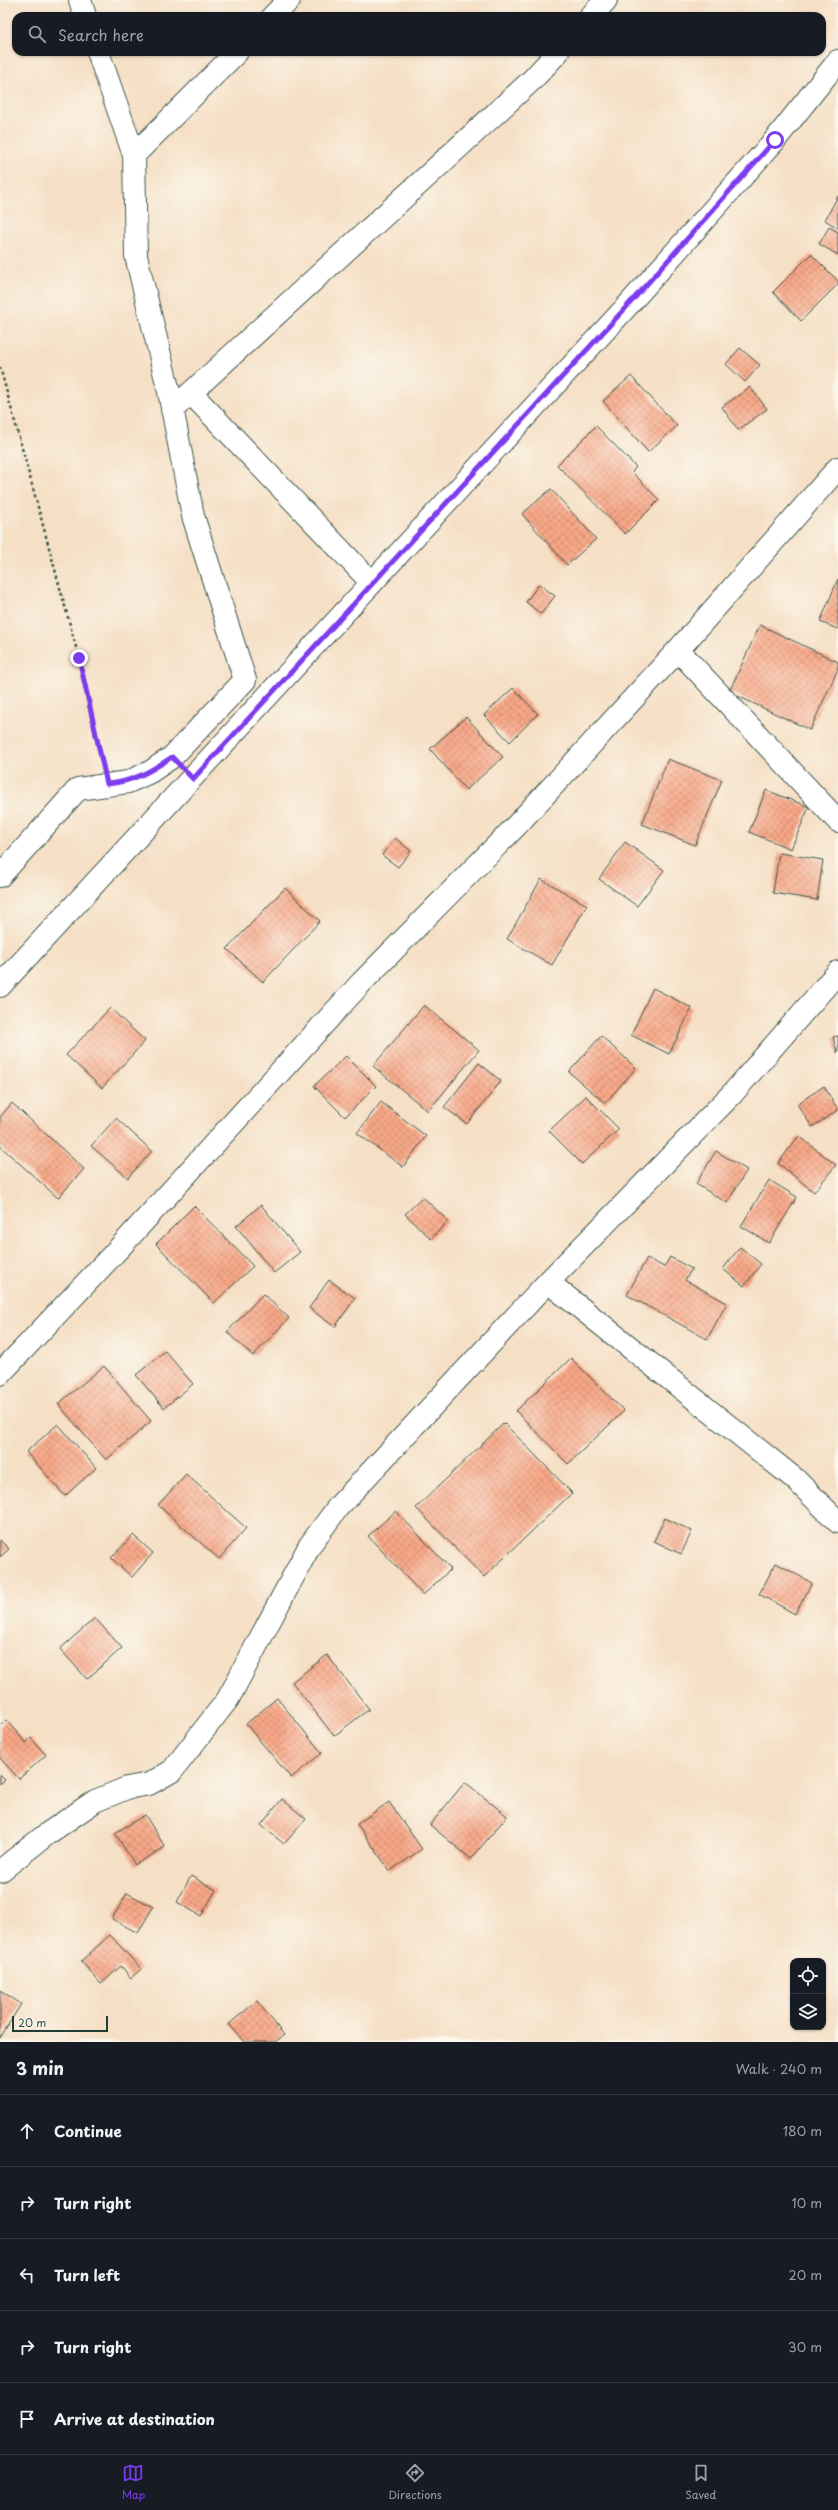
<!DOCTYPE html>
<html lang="en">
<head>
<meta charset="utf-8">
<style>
  body { margin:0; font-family:"Playpen Sans",sans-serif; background:#20242c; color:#f1f3f6 }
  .controls { position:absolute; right:12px; bottom:12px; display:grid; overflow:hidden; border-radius:8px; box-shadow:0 1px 3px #0004 }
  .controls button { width:36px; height:36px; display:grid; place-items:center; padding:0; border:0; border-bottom:1px solid #363941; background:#171b24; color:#f1f3f6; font:20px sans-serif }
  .scale { position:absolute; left:12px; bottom:10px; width:96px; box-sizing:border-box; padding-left:4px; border:2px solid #1f3d34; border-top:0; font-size:11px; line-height:14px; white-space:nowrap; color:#1f3d34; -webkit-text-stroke:3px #fbf7ec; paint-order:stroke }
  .stop { position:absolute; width:12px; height:12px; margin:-9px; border:3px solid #7c3aed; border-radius:50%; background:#fff }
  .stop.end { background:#7c3aed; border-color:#fff; box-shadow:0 1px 4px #0008 }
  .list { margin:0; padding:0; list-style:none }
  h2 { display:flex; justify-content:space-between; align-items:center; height:52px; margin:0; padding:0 16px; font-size:17px }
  h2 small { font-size:13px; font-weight:400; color:#9ea1a6 }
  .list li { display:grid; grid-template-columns:26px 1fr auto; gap:12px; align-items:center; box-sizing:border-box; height:72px; padding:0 16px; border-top:1px solid #363941 }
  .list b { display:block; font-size:15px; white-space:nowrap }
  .list em { font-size:13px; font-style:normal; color:#9ea1a6 }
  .icon { flex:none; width:22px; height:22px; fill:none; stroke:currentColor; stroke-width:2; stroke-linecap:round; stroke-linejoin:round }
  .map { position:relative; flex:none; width:838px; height:2042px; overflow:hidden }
  .search { position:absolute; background:#171b24; box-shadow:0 1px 3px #0004; left:12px; right:12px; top:12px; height:44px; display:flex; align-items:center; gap:10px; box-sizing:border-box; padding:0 14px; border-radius:12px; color:#9ea1a6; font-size:15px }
  .sheet { height:412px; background:#171b24 }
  nav { display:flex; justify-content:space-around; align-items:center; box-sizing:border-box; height:56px; border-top:1px solid #363941; background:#171b24; font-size:11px; color:#9ea1a6 }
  nav a { display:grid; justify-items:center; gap:2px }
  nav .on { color:#7c3aed }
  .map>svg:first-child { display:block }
  .building { fill:url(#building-cross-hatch) }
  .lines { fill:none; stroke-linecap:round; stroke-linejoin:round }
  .minor-casing { stroke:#3f554a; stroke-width:24 }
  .path { stroke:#3f554a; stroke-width:2.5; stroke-dasharray:3 3; stroke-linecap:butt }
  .minor { stroke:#fff; stroke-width:22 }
  .route { stroke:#7c3aed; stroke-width:5 }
</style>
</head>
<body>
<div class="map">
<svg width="838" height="2042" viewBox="0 0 838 2042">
  <defs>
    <pattern id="building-cross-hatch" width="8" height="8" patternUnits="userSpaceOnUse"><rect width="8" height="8" fill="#f9a888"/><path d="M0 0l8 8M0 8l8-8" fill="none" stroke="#c98a70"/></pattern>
  </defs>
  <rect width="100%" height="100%" fill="#fbf7ec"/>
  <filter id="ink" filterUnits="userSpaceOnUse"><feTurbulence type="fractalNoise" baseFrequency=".025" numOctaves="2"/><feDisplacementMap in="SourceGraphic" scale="8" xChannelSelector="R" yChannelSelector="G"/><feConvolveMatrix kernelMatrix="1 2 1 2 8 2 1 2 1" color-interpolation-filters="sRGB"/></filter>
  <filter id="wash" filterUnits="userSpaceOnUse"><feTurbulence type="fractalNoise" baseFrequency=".012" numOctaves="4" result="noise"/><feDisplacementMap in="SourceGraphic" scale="16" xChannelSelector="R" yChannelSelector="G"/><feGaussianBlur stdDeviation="0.9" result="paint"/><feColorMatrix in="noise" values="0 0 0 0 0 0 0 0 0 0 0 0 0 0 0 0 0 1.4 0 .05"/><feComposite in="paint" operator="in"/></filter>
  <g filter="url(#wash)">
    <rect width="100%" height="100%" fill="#f5dfc5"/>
    <g id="blocks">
      <path class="building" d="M838,196V228L825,220Z
        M829,227L838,232V255L819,244Z
        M811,254L838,281V284L801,321L773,292Z
        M740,348L760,365L745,382L726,364Z
        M631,376L677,426L648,452L603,401Z
        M750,387L767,409L738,430L722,407Z
        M596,426L636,467L632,472L659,500L625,534L557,465Z
        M551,489L596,539L567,565L522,514Z
        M838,579V629L820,622Z
        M539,584L555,596L541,614L526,602Z
        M760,625L838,662V669L810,730L729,692Z
        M513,688L538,714L510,742L484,715Z
        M466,717L503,757L466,790L430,749Z
        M668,759L722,780L695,845L642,824Z
        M766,790L809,807L791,849L749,832Z
        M395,838L411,851L398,867L382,855Z
        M625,842L664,870L637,906L599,879Z
        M779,853L823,860L817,900L773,893Z
        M541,879L587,905L552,965L507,939Z
        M285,888L320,921L263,982L227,949Z
        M653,988L692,1008L669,1054L631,1035Z
        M424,1005L479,1050L428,1111L373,1066Z
        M110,1008L145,1041L102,1088L66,1055Z
        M601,1036L636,1068L605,1103L569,1072Z
        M838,1036V1053H837L833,1037Z
        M346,1056L376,1086L345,1117L314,1086Z
        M479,1063L501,1081L467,1124L444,1107Z
        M824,1086L838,1110L812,1127L797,1104Z
        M586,1096L619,1129L582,1164L549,1131Z
        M381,1102L426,1136L403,1167L357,1133Z
        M12,1103L84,1169L58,1198L0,1146V1117Z
        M116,1118L152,1151L128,1178L91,1146Z
        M799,1136L836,1165L814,1192L778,1163Z
        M716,1151L747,1170L727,1203L696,1184Z
        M769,1180L797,1197L769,1243L741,1226Z
        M423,1197L448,1221L431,1239L405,1214Z
        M261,1205L300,1252L274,1273L236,1226Z
        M194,1206L253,1266L214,1303L156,1244Z
        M740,1247L761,1264L744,1286L723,1269Z
        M670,1257L692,1269L685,1280L727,1303L707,1339L627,1295L647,1258L664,1267Z
        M329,1280L355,1298L335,1327L309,1308Z
        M263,1294L289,1318L253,1356L227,1332Z
        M165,1351L193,1384L164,1408L136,1375Z
        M571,1358L624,1411L568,1464L516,1411Z
        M104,1366L151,1421L106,1460L58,1404Z
        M504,1423L572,1493L484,1577L416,1508Z
        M58,1424L96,1468L65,1496L26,1452Z
        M186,1474L246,1528L219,1559L158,1505Z
        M396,1511L451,1569L423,1595L368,1536Z
        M665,1518L692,1531L681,1554L654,1541Z
        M133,1535L153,1553L132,1577L111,1558Z
        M0,1540L9,1549L0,1557Z
        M776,1563L812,1583L795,1614L759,1594Z
        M95,1618L122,1648L87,1679L60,1649Z
        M327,1655L369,1709L334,1736L292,1682Z
        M277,1698L322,1753L291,1778L246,1724Z
        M6,1720L26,1743L31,1738L46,1755L19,1779L0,1758V1726Z
        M0,1775L5,1780L0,1784Z
        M465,1782L507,1816L471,1859L430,1825Z
        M282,1799L306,1819L284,1844L261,1825Z
        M389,1802L422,1849L390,1871L357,1824Z
        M145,1815L165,1847L135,1865L115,1833Z
        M191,1876L216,1890L201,1916L177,1902Z
        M127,1893L153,1907L138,1933L112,1919Z
        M110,1935L141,1969L131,1978L121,1966L101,1984L81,1961Z
        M0,1990L21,2004L0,2038Z
        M257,2001L284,2035L275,2042H244L229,2024Z"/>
    </g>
  </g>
  <g filter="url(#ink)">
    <use href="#blocks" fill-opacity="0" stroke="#3f554a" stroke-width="1"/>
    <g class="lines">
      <defs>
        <path id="minor" d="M80,0L85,16
          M273,16L289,0
          M591,16L606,0
          M134,155L237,52
          M191,393L372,583
          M172,410L532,80L558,52
          M678,650L838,821
          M0,876L78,789L128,782L150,772L172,757L245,680L193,516L169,392L136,256L134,155L98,52
          M0,986L630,303L775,140L838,61
          M548,1282L795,1479L838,1522
          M0,1374L122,1245L361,983L515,827L678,650L838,468
          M0,1871L47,1834L95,1801L127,1788L149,1784L172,1771L228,1699L310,1545L338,1507L548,1282L732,1094L838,972"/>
      </defs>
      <use href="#minor" class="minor-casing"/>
      <path class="path" d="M0,367L79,658L101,758"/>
      <use href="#minor" class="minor"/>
    </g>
  </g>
  <g class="lines" filter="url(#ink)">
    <path class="route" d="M79,658L107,784C133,782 151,771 172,757L193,779L630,303L775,140"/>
  </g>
</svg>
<div class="controls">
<button><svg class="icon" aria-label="locate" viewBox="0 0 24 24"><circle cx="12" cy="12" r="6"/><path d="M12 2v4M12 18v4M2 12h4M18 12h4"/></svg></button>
<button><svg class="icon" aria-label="layers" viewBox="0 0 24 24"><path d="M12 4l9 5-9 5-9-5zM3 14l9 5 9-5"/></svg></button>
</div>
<div class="scale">20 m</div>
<div class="stop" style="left:775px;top:140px"></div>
<div class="stop end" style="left:79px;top:658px"></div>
<div class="search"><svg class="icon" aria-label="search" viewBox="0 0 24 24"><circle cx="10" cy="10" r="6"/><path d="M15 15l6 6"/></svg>Search here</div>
</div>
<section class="sheet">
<h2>3 min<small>Walk · 240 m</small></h2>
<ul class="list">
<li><svg class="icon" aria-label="ahead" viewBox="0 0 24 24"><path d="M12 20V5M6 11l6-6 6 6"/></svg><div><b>Continue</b></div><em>180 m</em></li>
<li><svg class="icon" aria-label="right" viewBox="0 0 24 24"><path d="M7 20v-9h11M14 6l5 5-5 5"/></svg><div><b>Turn right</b></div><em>10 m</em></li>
<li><svg class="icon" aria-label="left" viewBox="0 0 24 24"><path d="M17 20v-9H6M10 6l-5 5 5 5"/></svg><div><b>Turn left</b></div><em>20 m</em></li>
<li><svg class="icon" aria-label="right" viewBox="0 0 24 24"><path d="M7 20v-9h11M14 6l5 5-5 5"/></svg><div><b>Turn right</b></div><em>30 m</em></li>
<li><svg class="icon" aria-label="arrive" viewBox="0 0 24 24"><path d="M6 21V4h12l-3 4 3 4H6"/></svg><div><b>Arrive at destination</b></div></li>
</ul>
</section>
<nav>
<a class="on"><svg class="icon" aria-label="map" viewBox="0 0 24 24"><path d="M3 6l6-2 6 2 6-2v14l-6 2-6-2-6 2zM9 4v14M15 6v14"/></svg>Map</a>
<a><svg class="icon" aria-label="directions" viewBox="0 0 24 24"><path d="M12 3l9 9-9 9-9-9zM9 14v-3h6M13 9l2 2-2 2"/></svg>Directions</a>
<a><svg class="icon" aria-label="saved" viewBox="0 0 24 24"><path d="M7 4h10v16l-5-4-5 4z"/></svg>Saved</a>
</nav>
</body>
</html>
